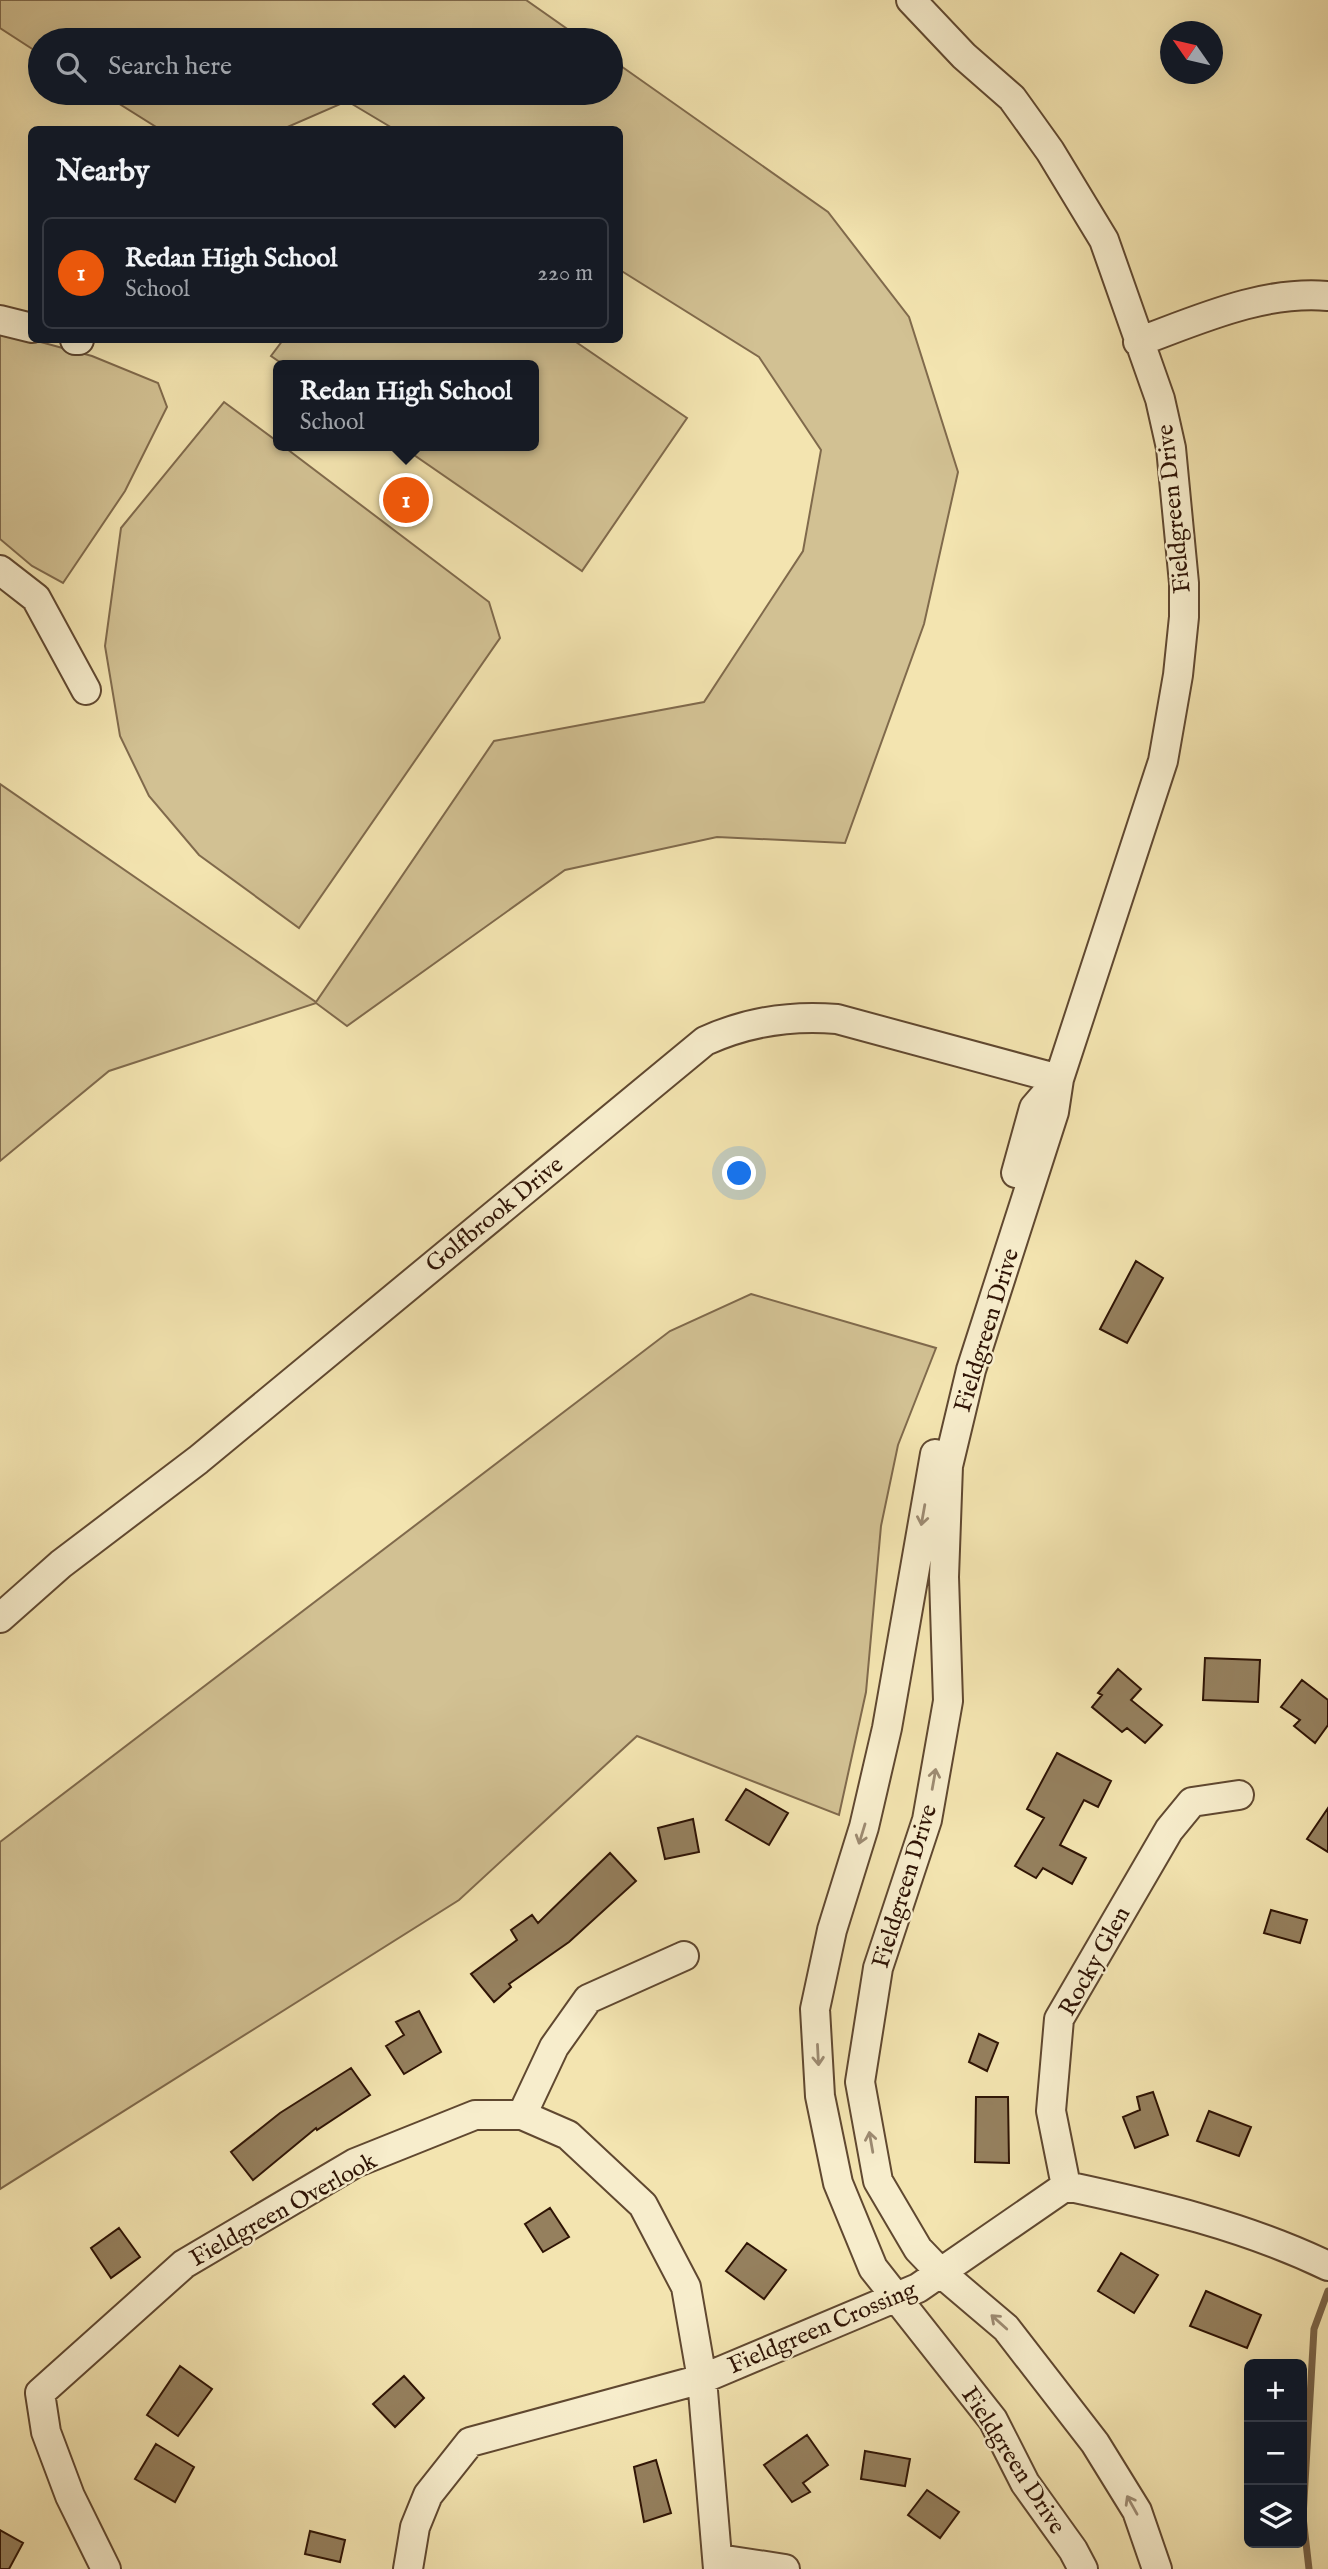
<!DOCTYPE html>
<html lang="en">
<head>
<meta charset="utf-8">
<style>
  body { margin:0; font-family:"IM FELL English",serif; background:#242831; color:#f1f3f6 }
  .controls { position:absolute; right:21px; bottom:21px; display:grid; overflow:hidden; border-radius:10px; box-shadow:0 7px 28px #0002 }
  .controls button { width:63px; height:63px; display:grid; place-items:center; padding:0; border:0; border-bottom:2px solid #363941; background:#171b24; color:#f1f3f6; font:35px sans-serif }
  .compass { position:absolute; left:1160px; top:21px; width:63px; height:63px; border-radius:50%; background:#171b24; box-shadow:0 7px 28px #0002; rotate:304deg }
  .you { position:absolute; left:740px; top:1174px; width:24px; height:24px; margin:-18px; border:5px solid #fff; border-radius:50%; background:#1a73e8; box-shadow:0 0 0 10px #1a73e833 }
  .badge { display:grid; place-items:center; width:46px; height:46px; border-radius:50%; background:#ea580c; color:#fff; font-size:23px; font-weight:700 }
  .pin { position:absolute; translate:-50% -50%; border:4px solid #fff; box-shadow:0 2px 7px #0006 }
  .popup { position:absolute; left:273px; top:360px; width:266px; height:91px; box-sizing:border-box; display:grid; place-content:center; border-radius:10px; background:#171b24; filter:drop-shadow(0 2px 5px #0005); font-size:23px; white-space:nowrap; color:#9ea1a6 }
  .popup b { font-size:26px; color:#f1f3f6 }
  .popup::after { content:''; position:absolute; left:50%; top:100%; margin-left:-14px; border:14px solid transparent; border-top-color:#171b24 }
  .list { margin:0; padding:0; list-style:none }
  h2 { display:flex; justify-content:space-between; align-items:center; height:91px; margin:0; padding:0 28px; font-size:30px }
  h2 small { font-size:23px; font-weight:400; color:#9ea1a6 }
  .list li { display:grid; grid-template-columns:46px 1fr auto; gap:21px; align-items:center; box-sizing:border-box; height:112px; margin:0 14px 14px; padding:0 14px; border:2px solid #363941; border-radius:10px }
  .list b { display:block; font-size:26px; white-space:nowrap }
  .list p { margin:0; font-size:23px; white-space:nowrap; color:#9ea1a6 }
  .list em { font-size:23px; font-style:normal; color:#9ea1a6 }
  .icon { flex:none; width:38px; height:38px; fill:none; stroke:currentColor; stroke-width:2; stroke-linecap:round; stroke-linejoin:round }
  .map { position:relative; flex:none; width:1328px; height:2569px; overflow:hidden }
  .search { position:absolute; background:#171b24; box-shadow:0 7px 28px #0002; left:28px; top:28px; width:595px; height:77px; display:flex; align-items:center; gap:18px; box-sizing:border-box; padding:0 24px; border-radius:38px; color:#9ea1a6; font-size:26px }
  .panel { position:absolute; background:#171b24; box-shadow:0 7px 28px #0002; left:28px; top:126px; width:595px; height:217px; border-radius:10px }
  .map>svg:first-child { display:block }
  .green { fill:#d2c193; stroke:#806a4c; stroke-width:2 }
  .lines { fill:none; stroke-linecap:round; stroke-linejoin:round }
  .stream { stroke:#7c6649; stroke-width:7 }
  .building { fill:#95805e; stroke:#2f1405; stroke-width:2 }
  .minor-casing { stroke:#604830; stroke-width:32 }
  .minor { stroke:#f7edcc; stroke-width:28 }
  .oneway { stroke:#9d8b72 }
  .labels { text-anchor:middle; stroke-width:5; stroke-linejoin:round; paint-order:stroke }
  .street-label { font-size:24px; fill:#2f1405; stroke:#f7edcc }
</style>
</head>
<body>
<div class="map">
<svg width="1328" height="2569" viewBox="0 0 1328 2569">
  <rect width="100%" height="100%" fill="#f3e4b0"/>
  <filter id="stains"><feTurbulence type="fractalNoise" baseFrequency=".00286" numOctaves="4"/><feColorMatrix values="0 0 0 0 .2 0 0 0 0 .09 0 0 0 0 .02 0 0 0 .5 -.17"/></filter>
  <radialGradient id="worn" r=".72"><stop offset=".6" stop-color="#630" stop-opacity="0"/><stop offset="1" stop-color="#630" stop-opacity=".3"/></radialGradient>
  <path class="green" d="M0,0H526L583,40H40V54L0,28Z
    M611,59L828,212L909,317L958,472L924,624L845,843L717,837L565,870L347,1026L316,1003L109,1071L0,1161V784L316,1002L494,741L704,702L803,551L821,450L759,357L620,270V130L394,129L347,101L283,129L161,130L102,93H611Z
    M0,331L92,356L158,383L167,407L125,491L63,583L32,566L0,539Z
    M283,340H573L687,418L582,571L401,446H534V365H284L271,356Z
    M224,402L278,442V446H283L489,602L500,638L299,928L199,855L149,796L120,736L105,646L121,528Z
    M751,1294L936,1348L898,1445L881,1526L866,1692L839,1815L637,1736L459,1900L0,2189V1842L670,1331Z"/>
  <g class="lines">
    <path class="stream" d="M1309,2569L1303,2517L1314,2329L1328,2291"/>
  </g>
  <path class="building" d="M1136,1261L1163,1278L1127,1343L1100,1329Z
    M1205,1658L1260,1660L1258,1702L1203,1700Z
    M1118,1669L1141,1689L1131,1700L1162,1725L1145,1743L1127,1728L1122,1732L1092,1707L1102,1695L1098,1693Z
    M1302,1680L1328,1700V1725L1315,1743L1294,1726L1300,1720L1281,1707Z
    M1057,1753L1111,1781L1098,1807L1084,1800L1060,1845L1086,1858L1072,1884L1043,1868L1036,1878L1015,1866L1044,1818L1027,1809Z
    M746,1789L788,1813L769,1845L726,1820Z
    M1328,1808V1852L1307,1839Z
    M693,1819L699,1852L665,1859L658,1828Z
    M610,1853L636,1881L569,1942L509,1984L511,1987L494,2002L471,1974L517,1940L511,1930L532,1915L538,1923Z
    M1271,1910L1307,1920L1300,1943L1264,1933Z
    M419,2011L441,2052L404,2074L386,2046L404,2035L396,2022Z
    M979,2034L998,2043L987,2071L969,2062Z
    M351,2068L370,2095L317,2130L316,2128L253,2180L231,2152L280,2113Z
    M1153,2092L1168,2135L1135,2148L1123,2117L1140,2110L1137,2097Z
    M976,2097H1008L1009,2163L975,2162Z
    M1209,2111L1251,2127L1239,2156L1197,2141Z
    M550,2208L569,2237L543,2252L525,2224Z
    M119,2228L140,2257L111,2278L91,2248Z
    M747,2243L786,2270L764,2299L726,2271Z
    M1121,2253L1158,2275L1134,2313L1098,2291Z
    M1206,2291L1261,2315L1247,2348L1190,2326Z
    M180,2366L212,2389L178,2436L147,2415Z
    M404,2376L424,2398L395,2427L373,2404Z
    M807,2435L828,2465L803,2483L810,2492L792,2502L764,2465Z
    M156,2444L194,2467L175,2502L135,2479Z
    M865,2451L910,2459L905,2486L861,2479Z
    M656,2460L671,2513L644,2522L634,2467Z
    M927,2490L959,2512L940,2538L908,2515Z
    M0,2530L23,2543L9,2569H0Z
    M310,2531L345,2540L340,2562L305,2554Z"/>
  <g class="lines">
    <defs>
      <path id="minor" d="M911,0L964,56L1012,98L1050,151L1104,240L1160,399L1171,448L1184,583V617L1178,675L1163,761L1059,1079L1054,1112L971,1370L948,1466L944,1577L948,1701L927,1820L878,1968L860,2082L878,2181L918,2249L940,2272L1006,2328L1095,2443L1137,2511L1157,2569
        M0,320L32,328
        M75,340H79
        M1138,342C1198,320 1263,290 1328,296
        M0,570L36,598L86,690
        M1016,1173L1034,1108L1059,1079
        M935,1454L887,1728L864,1827L832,1930L815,2009L820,2096L838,2183L873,2268L993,2420L1025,2483L1073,2550L1083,2569
        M0,1618L61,1564L198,1460L705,1041C747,1022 791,1015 837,1019L1059,1079
        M522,2115L554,2047L588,1999L684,1956
        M1066,2186L1051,2111L1059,2019L1169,1830L1192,1802L1239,1795
        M719,2559L785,2569
        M106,2569L70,2496L46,2432L40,2393L184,2264L355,2163L475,2115H522L568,2135L643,2205L686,2287L702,2379L718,2569
        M408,2569L415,2527L428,2495L470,2442L702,2379L918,2288L1066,2186C1155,2205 1245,2226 1328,2266"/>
    </defs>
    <use href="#minor" class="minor-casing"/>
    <use href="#minor" class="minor"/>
  </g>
  <defs><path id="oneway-shaft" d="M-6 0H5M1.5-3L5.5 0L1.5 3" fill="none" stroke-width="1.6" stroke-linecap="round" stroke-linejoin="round" transform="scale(1.75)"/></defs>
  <g class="oneway">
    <use href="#oneway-shaft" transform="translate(923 1515) rotate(100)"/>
    <use href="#oneway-shaft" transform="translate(934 1779) rotate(-80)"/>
    <use href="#oneway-shaft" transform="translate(862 1834) rotate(107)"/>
    <use href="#oneway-shaft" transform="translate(818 2055) rotate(87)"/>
    <use href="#oneway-shaft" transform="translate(871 2142) rotate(-100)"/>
    <use href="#oneway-shaft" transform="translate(999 2322) rotate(-138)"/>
    <use href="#oneway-shaft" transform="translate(1132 2505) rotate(-119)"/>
  </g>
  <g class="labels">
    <g class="street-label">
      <text transform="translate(1173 509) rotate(-96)" y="8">Fieldgreen Drive</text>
      <text transform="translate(494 1214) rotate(-39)" y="8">Golfbrook Drive</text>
      <text transform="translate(986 1330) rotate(-73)" y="8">Fieldgreen Drive</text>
      <text transform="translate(904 1886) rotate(-73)" y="8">Fieldgreen Drive</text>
      <text transform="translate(1094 1961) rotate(-61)" y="8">Rocky Glen</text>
      <text transform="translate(283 2209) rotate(-29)" y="8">Fieldgreen Overlook</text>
      <text transform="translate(822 2327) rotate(-23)" y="8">Fieldgreen Crossing</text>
      <text transform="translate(1014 2460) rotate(57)" y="8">Fieldgreen Drive</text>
    </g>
  </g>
  <rect width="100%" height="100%" filter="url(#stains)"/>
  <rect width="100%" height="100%" fill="url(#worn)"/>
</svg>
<div class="controls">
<button>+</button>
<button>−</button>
<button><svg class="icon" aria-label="layers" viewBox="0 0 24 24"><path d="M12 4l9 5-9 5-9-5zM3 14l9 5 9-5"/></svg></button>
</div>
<svg class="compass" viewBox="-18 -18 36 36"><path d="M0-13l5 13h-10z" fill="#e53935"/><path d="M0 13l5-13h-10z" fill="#9ea1a6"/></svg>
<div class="you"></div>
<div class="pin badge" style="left:406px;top:500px">1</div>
<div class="popup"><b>Redan High School</b>School</div>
<div class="search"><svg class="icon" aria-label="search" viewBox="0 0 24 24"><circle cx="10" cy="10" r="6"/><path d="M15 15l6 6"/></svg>Search here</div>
<section class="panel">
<h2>Nearby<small></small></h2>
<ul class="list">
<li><span class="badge">1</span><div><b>Redan High School</b><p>School</p></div><em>220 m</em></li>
</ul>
</section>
</div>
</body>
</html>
